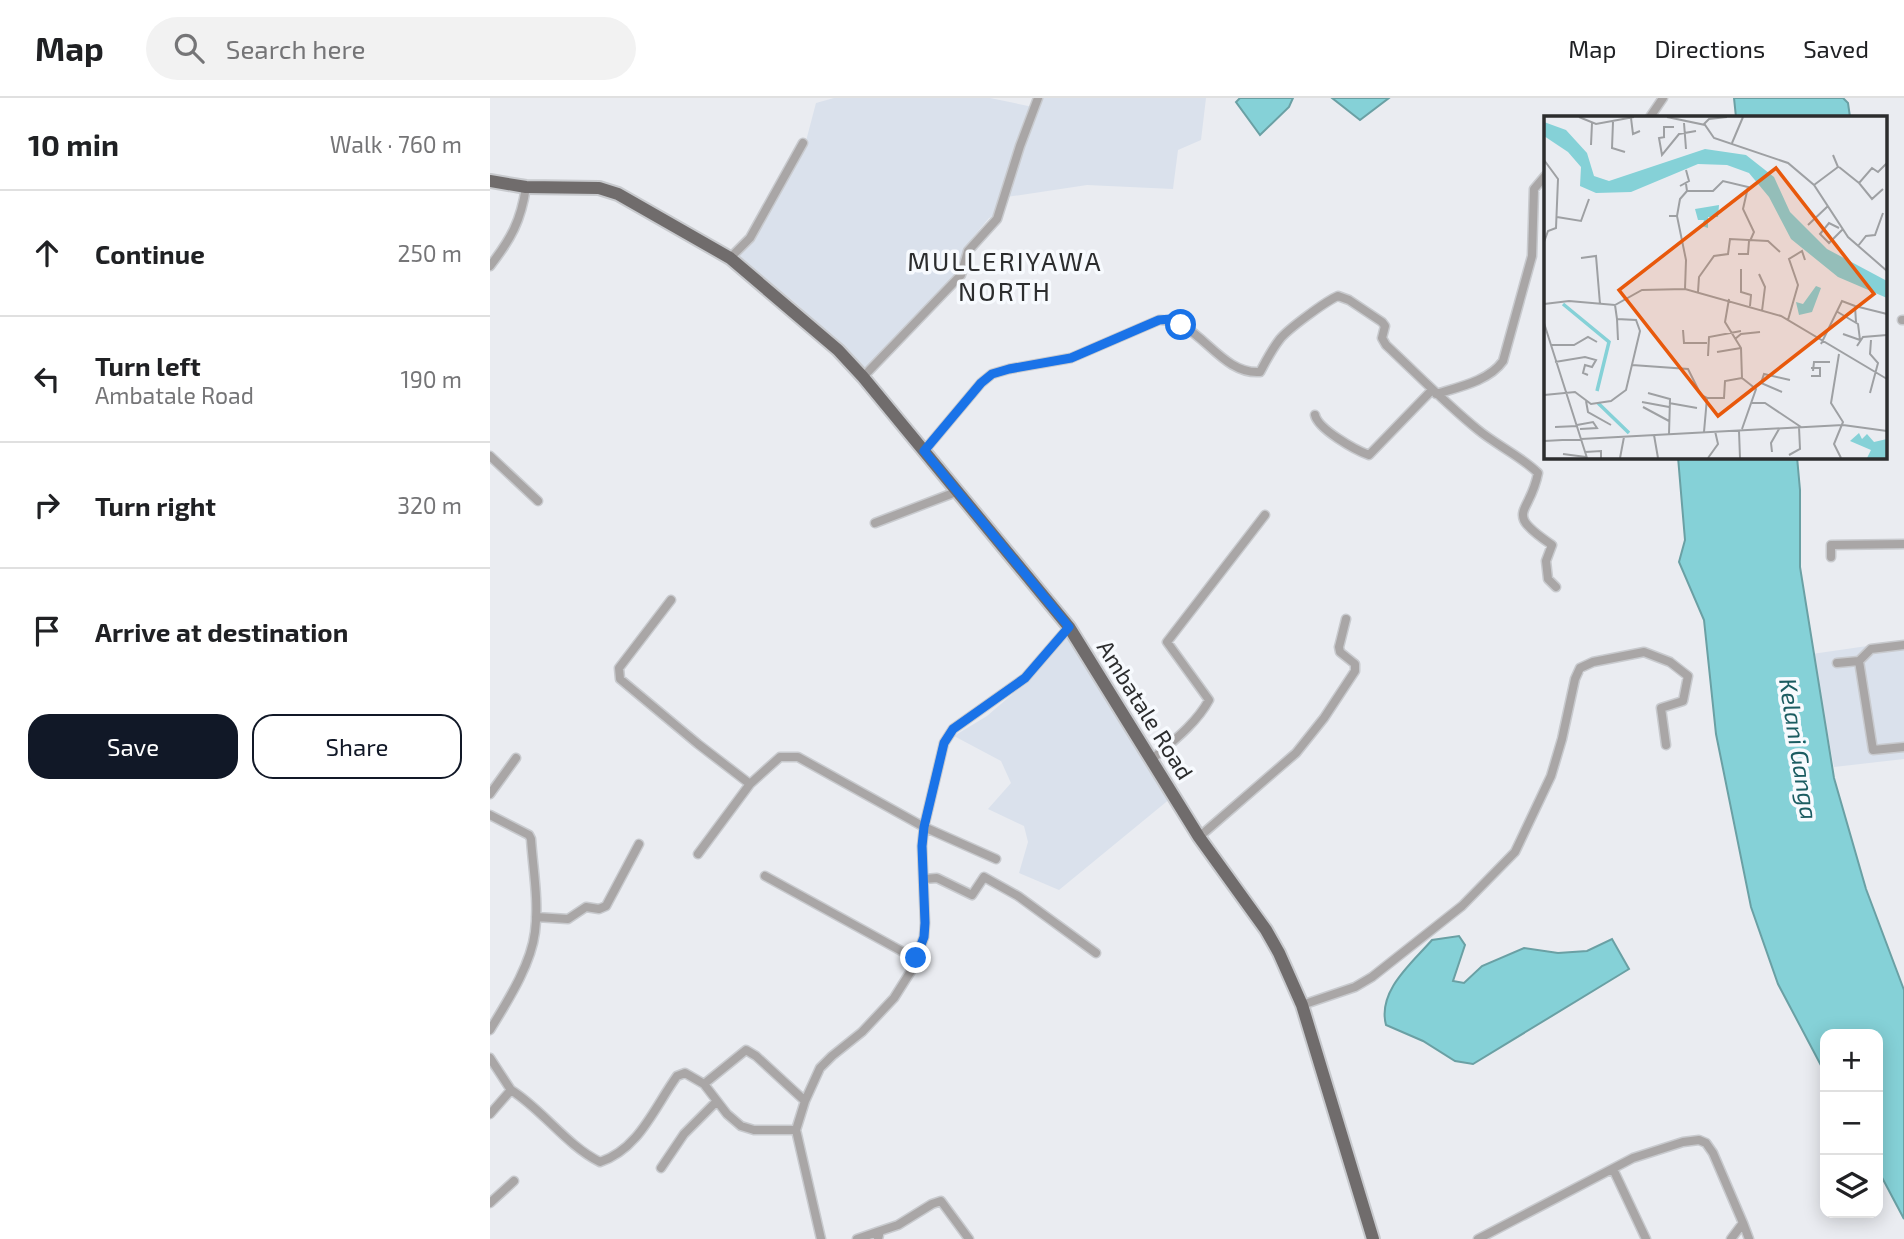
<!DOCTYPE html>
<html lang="en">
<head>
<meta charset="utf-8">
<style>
  body { margin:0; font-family:"Exo 2",sans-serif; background:#f2f2f2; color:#202124 }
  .controls { position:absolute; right:21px; bottom:21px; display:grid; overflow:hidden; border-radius:14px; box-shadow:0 4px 18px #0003 }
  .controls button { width:63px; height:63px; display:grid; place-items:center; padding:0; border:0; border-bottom:2px solid #e0e0e0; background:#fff; color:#202124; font:35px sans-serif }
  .stop { position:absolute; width:21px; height:21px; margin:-16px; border:5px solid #1a73e8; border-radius:50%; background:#fff }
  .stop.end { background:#1a73e8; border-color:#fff; box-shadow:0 2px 7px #0008 }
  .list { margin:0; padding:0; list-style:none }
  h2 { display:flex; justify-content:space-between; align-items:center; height:91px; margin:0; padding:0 28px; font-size:30px }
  h2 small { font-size:23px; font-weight:400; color:#757577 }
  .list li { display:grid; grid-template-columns:46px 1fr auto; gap:21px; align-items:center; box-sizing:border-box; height:126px; padding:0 28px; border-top:2px solid #e0e0e0 }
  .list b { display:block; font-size:26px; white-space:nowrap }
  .list p { margin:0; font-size:23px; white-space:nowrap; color:#757577 }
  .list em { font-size:23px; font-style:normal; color:#757577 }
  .actions { display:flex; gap:14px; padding:21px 28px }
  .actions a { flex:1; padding:16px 0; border:2px solid #111827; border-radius:21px; text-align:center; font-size:24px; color:#111827 }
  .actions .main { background:#111827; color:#fff }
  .icon { flex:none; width:38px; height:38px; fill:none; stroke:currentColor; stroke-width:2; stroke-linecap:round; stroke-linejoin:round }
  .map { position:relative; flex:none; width:1414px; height:1141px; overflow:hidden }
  header { display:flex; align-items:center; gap:42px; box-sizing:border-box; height:98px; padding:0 35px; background:#fff; border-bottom:2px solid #e0e0e0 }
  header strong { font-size:33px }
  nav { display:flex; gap:38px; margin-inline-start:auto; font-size:24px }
  .search { width:490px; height:63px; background:#f2f2f2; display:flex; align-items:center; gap:18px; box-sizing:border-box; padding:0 24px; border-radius:38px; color:#757577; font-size:26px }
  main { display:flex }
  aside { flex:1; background:#fff }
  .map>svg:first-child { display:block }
  .built { fill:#dae1ec }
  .water { fill:#85d1d7; stroke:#6aa0a4; stroke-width:2 }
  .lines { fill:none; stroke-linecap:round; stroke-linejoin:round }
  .street-casing { stroke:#c8cace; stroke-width:11 }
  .primary-casing { stroke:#c8cace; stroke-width:16 }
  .street { stroke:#a9a6a6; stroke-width:8 }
  .primary { stroke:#706c6c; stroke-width:12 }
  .route { stroke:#1a73e8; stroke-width:9 }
  .labels { text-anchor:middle; stroke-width:7; stroke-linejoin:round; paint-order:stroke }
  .street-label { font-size:23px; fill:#2c2d2e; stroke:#f7fafe }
  .water-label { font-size:24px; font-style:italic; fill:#1b5c61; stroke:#f7fafe }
  .quarter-label { font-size:26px; letter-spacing:2px; fill:#2c2d2e; stroke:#f7fafe }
  .inset-river { fill:none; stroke:#85d1d7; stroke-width:3.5 }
  .inset-road { fill:none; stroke:#9ea0a3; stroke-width:2 }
  .view { fill:#e8590c; fill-opacity:0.15; stroke:#e8590c; stroke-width:3.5 }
  .inset-edge { fill:none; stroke:#2c2d2e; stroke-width:3.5 }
</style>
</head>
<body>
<header>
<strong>Map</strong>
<div class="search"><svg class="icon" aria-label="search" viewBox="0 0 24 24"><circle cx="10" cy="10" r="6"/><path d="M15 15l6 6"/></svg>Search here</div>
<nav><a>Map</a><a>Directions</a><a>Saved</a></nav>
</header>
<main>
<aside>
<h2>10 min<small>Walk · 760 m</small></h2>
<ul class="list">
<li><svg class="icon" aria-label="ahead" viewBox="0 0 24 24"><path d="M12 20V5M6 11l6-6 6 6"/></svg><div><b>Continue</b></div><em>250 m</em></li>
<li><svg class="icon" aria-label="left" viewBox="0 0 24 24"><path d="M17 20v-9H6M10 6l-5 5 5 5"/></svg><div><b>Turn left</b><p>Ambatale Road</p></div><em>190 m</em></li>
<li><svg class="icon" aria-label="right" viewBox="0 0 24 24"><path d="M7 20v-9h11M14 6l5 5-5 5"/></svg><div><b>Turn right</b></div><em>320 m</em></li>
<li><svg class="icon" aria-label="arrive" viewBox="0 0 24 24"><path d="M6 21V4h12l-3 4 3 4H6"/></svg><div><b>Arrive at destination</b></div></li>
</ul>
<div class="actions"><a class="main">Save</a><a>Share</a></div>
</aside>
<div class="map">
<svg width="1414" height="1141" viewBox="0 0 1414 1141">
  <rect width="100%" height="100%" fill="#eaecf1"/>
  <path class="built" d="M344,0H500L543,9L506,118L499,120L475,149L466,175L374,273L308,207L245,156L316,43L326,5Z
    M551,0H716L711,42L688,52L683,91L597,87L517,99Z
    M578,536L681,700L569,792L529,775L538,744L534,728L498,711L521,685L511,663L464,638L497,618L542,579L559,555Z
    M1398,545H1414V661L1344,669L1322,556Z"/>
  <path class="water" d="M750,0H803L799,9L770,37L746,4Z
    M842,0H899L870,22Z
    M1244,0H1353L1358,5L1360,19H1246Z
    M1188,359H1307L1310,392V469L1344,680L1376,791L1414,892V1121L1388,1072V936H1335V975L1288,886L1261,809L1226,636L1214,522L1189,464L1195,442Z
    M969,838L975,847L963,883L974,885L992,868L1034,850L1068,855L1097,853L1122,841L1139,871L983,966L965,963L933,943L896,927C887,893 922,865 942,842Z"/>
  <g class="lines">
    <defs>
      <path id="street" d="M1160,19L1173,0
        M240,160L260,140L313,45
        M0,168C21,141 31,123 36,89
        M1412,222H1414
        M373,279L471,177L478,153L507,121L530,48L548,0
        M946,296C969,289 999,283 1013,263L1042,158L1044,91L1055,78
        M825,317C828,331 865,352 879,357L942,292
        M434,353L491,285L502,276L519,271L581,260L669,222C709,220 729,277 770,274C776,263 782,251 790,241C798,231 836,203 848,198L859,202L892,224L895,228L892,240L896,247C926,275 955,305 987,331C1006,347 1031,358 1048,375C1040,418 1012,413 1062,447L1056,463L1058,481L1066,489
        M0,358L48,403
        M385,425L466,394
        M1341,459V447L1414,446
        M181,502L129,570L130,581L208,646L260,686
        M1414,547L1381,551L1369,563L1383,652L1414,649
        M1347,565L1369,563
        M661,662C682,644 706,626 719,602L677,544L775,417
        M0,696L26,660
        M0,717L39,737L41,741C43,771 49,803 45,834C41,867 17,904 0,932
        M709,739L806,655L834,620L865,573V566L850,554L849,549L856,521
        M208,756L260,686L290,659H308L434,729L506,761
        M275,778L426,861
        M434,781L447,780L482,797L494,779L528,798L606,855
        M46,819L78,821L96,809L109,811L116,808L149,746
        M812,907L865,889L882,879L972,808L1025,754L1061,678L1072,641L1085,581L1090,570L1103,564L1154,554L1180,564L1198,578L1193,603L1171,610L1176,647
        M0,960L21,992
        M214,986L256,952L266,958L315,1003
        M0,1016L21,992C53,1012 76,1047 110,1064C149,1051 164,1010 187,978L195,975L214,986L237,1016L251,1028L264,1032H306
        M171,1070L194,1036L227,1003
        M1123,1071L1156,1141
        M0,1105L24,1083
        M331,1141L306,1032L315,1003L330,970L342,958L372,934L404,900L421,873L426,861L434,839L435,825L432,748L434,729L454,645L463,631L535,580L579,529
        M367,1141L390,1133
        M388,1141L390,1133L408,1127L442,1106L451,1103L479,1141
        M988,1141L1143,1060L1193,1044L1209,1042L1216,1045L1223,1055L1253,1125
        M1241,1141L1253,1125L1259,1141"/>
      <path id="primary" d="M0,83L36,89L109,90L128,96L240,160L348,252L373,279L579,529L709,739L776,832L789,855L812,907L883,1141"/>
    </defs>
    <use href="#street" class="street-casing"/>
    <use href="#primary" class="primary-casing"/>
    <use href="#street" class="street"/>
    <use href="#primary" class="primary"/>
  </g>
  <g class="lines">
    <path class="route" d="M426,860L434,839L435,825L432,748L434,729L454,645L463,631L535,580L579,529L434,353L491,285L502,276L519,271L581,260L669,222L680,221L691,227"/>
  </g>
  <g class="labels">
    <g class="street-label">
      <text transform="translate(655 612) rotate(58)" y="8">Ambatale Road</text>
    </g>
    <g class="water-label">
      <text transform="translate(1308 651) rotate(81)" y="8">Kelani Ganga</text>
    </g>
    <g class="quarter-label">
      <text x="515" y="173">MULLERIYAWA<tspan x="515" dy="30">NORTH</tspan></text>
    </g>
  </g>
  <g transform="translate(1054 18)">
    <rect width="343" height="343" fill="#eaecf1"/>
    <path d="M0,6L22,14L43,37L50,60L65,65L161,33L202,39L230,61L246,96L283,133L343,165V182L294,161L247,123L225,81L205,57L183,49L154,48L87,76L52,77L36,70L37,51L24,36L0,20ZM175,89L174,101H164V112L158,110L160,104H154L151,93ZM272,170L277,172L268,196L255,199L252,186L259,188ZM315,317L318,323L323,318L330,326L343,323V342H323L327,334L306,325Z" fill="#85d1d7"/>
    <path class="inset-river" d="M19,188L65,226L53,275M54,287L85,317"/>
    <path class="inset-road" d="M35,1L52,8L90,1M123,1L161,9L170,22L244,47L270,69L304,121L343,155M87,2L89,18L96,15M69,6L68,32L81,36M140,7L142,33M160,8L165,3L183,1M121,21L115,22L118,39L135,18L152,15M120,22V11H130M188,27L199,1M47,29L48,7M0,44L14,63L12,112L4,115L0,126M295,51L315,67M142,68L143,75H169L179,65L204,71L199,93L210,116L206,125M270,69L294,51L289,39M136,70L145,65L142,54M339,73L328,83L315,67L328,52L334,56L343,47M125,100H133L142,144L141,173M133,100L136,83L143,75M13,101L37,105L45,83M264,109L284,90M295,112L285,107L276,118L285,127L299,113M314,130L322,120L331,119L339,97M194,138H204L205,125M37,142L52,140L56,188M197,153V176L207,179L206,190M215,158L221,171L218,195M154,176L155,161L170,140L184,138L186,123L224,125L236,136M185,183L181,206L197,232L198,262L212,273L198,313M0,188L25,185L71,189L98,174L141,173L237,200L343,263M292,195L314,208L316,224L299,218M73,203L74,224M244,204L254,169L245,143L258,135L261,144M312,206L311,190L343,198M0,207L43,342M139,214L140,227H163M191,223L197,218L216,216M277,228L298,185L311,190M7,229H30L44,221L53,226M313,230L319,221L343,219M173,236L197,232M295,238L287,287L299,306L290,328L297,342M164,240L165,221L197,215M11,246L41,241L52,244L48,251L41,249L39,257L44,259M88,249L144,253L157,279L163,282M267,252H276V260H267M269,255L270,246H286M238,276L217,267L220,258L246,264M104,277L126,283L125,318M326,277L334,247L326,238L327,224M0,279L31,276L47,288L67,285L82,274L96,215L92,204L73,203L71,189M42,285L44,296L67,309M98,286L125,291M125,287L153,292M208,287H221L257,311M99,291L125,305M33,309L49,306L53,312L36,313M11,311L34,310M195,315L196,342M160,316L163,282H180L181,265L198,262M110,319L114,342M0,325L299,309L343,315M41,336L57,335V342M228,336L227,327L235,313M19,338L42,341M245,339L256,333L255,311M76,342L80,321M164,342L174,328L171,315"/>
    <path class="view" d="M232,52L330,178L174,300L75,174Z"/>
    <rect width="343" height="343" class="inset-edge"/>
  </g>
</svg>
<div class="controls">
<button>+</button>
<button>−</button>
<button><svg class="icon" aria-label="layers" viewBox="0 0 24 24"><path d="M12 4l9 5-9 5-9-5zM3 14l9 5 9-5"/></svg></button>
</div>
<div class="stop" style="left:691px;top:227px"></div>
<div class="stop end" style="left:426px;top:860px"></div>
</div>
</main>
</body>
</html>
